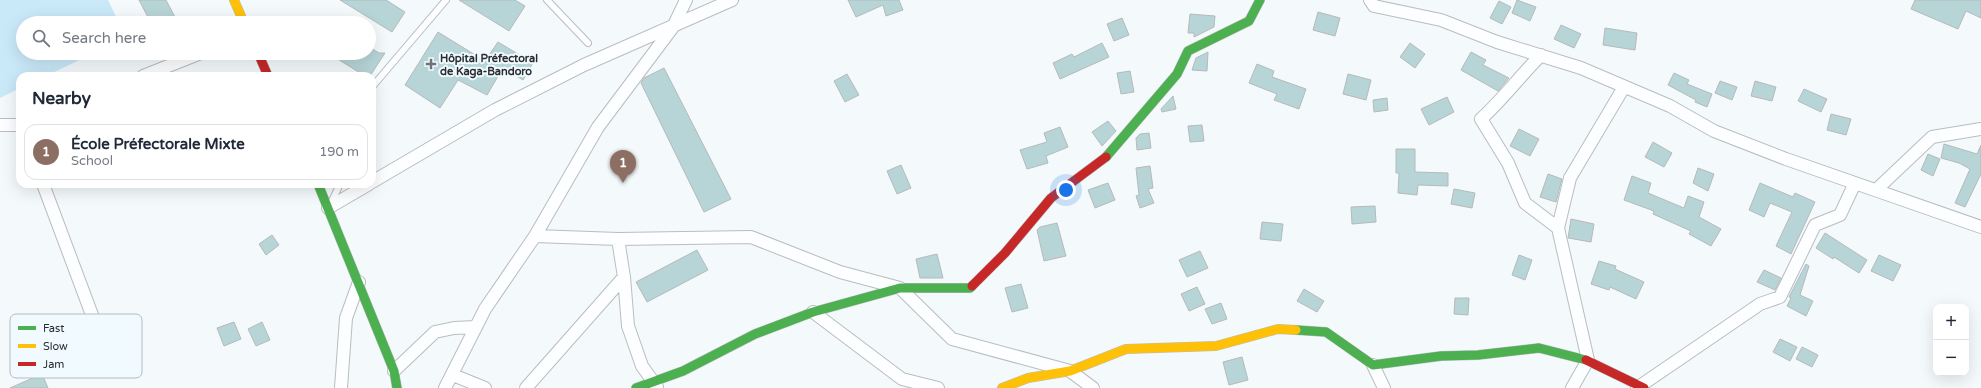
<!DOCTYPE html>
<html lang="en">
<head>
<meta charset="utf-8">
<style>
  body { margin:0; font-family:"Varela Round",sans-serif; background:#f6f6f7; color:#1f2937 }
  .controls { position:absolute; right:12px; bottom:12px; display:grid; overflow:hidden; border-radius:8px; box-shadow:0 4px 16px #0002 }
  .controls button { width:36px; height:36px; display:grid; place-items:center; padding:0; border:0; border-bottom:1px solid #e0e1e3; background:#fff; color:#1f2937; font:20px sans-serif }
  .you { position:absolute; left:1066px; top:190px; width:14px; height:14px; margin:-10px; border:3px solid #fff; border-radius:50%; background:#1a73e8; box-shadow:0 0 0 6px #1a73e833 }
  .badge { display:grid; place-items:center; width:26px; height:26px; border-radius:50%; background:#7c3aed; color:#fff; font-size:13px; font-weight:700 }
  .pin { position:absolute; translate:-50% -33px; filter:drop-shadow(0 1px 2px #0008) }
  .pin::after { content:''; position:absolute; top:21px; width:14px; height:12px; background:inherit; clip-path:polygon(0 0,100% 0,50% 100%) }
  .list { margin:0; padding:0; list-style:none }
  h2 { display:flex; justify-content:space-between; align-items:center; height:52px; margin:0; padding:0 16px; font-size:17px }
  h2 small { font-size:13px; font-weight:400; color:#747a83 }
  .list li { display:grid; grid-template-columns:26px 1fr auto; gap:12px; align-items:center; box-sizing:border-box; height:56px; margin:0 8px 8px; padding:0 8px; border:1px solid #e0e1e3; border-radius:12px }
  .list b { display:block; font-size:15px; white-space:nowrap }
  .list p { margin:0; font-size:13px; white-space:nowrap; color:#747a83 }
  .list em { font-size:13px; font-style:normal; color:#747a83 }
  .icon { flex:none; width:22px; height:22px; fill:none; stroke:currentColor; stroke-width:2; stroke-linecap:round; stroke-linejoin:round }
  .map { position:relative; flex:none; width:1981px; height:388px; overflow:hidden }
  .search { position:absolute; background:#fff; box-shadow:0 4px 16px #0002; left:16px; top:16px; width:360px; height:44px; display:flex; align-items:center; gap:10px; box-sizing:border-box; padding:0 14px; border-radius:22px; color:#747a83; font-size:15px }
  .panel { position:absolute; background:#fff; box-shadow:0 4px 16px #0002; left:16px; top:72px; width:360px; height:116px; border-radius:12px }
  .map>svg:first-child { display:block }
  .green { fill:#c9e8f8 }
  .building { fill:#b7d4d7; stroke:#b6babb }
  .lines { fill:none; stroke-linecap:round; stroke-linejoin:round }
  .lane-casing { stroke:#b9bdbf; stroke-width:8 }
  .street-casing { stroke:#b9bdbf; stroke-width:14 }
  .fast-casing { stroke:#b9bdbf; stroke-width:10 }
  .slow-casing { stroke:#b9bdbf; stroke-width:10 }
  .jam-casing { stroke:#b9bdbf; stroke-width:10 }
  .lane { stroke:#fdfeff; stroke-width:6 }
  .street { stroke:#fdfeff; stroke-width:12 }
  .fast { stroke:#4caf50; stroke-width:9 }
  .slow { stroke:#ffc107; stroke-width:9 }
  .jam { stroke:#c62828; stroke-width:9 }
  .poi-dot { fill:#707477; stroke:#f0faff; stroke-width:1.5 }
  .labels { text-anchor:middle; stroke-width:4; stroke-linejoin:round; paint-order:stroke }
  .poi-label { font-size:11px; font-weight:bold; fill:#292d2f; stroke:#f0faff; text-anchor:start }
  .key { fill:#f0faff; stroke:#b4bcc1; stroke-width:1 }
  .key-label { font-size:11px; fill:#292d2f }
</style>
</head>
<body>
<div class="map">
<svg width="1981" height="388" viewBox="0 0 1981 388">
  <rect width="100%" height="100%" fill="#f4f9fc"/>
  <path class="green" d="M0,0H108L119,23H23V53H94L46,76H20V88L0,98Z"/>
  <path class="building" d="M139,0H166L175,17L164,23H151Z
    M340,0H386L405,12L392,32Z
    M459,0H515L525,6L509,31Z
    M848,0H899L903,10L886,16L883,5L856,17Z
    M1517,0L1536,7L1530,21L1512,13Z
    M1915,0H1981V18L1966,11L1958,29L1911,9Z
    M1499,1L1511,7L1502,24L1490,18Z
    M1318,12L1340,18L1335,36L1313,30Z
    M1190,14L1215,16L1214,27L1194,37V33H1188Z
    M1122,18L1129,35L1114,41L1107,24Z
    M1561,25L1581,34L1574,48L1554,39Z
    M1605,28L1637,33L1635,50L1603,45Z
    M438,32L485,61L498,42L533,63L523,80L503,68L487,95L458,80L440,108L405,85Z
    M1102,43L1109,57L1060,79L1053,63L1072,54L1074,57Z
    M1410,43L1425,54L1415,68L1400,57Z
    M369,47L379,53H385L370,76H365L328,53H369Z
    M1208,52L1207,71L1192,70L1196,58Z
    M1471,52L1486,60L1483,65L1509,78L1498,91L1461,70Z
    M1257,64L1274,71L1272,77L1306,89L1299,109L1274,100L1277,94L1249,83Z
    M664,68L731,199L704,212L641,83L644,78Z
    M1130,71L1134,92L1121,94L1117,73Z
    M1674,73L1689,80L1687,84L1712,94L1707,107L1695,102L1696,100L1668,85Z
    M847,74L859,95L845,102L834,81Z
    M1348,74L1371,80L1366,100L1343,94Z
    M1720,81L1737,87L1732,100L1715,93Z
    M1755,81L1776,87L1772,101L1751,96Z
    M1804,89L1827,99L1821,112L1798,101Z
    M1173,96L1176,109L1162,112L1161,109Z
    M1447,97L1454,112L1429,125L1421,109Z
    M1387,98L1388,110L1374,112L1373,100Z
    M1831,114L1851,119L1846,135L1827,130Z
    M1108,121L1116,131L1102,146L1092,132Z
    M1202,125L1204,141L1190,142L1188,126Z
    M1060,127L1068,147L1046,156L1048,163L1027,169L1020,150L1047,142L1044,133Z
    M1519,129L1539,139L1530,156L1510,146Z
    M1149,133L1151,148L1137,150L1136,138L1140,134Z
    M1653,142L1672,153L1664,167L1645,157Z
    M1944,144L1977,154L1981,145V174L1965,207L1955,203L1970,169L1959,163L1941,158Z
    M1396,149H1415V172L1448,173V186L1418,185L1417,195L1398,193L1399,173H1396Z
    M1928,154L1940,159L1933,176L1921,170Z
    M901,165L911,188L897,194L887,171Z
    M1150,166L1153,188L1148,189L1154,203L1140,208L1136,196L1139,195L1136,168Z
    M1698,168L1714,174L1708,191L1693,183Z
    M1548,174L1562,179L1556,202L1540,197Z
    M1632,176L1651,183L1648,193L1684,208L1688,196L1704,202L1699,217L1721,229L1711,246L1689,234L1691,231L1653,214L1654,211L1624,200Z
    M1108,183L1115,200L1095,208L1088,190Z
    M1760,183L1793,197L1795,193L1815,202L1791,254L1776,246L1792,212L1770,203L1764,217L1749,210Z
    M1454,189L1475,193L1472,208L1451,204Z
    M1375,206L1376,222L1352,224L1351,207Z
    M1571,219L1594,224L1591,242L1568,238Z
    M1262,222L1283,224L1281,241L1260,239Z
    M1057,223L1066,256L1044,261L1037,230L1040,227Z
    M1825,233L1867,260L1859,273L1834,257L1833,259L1816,248Z
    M272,235L279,245L266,255L259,244Z
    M697,250L708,270L647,302L636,282Z
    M1200,251L1208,268L1187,277L1179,260Z
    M937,254L943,278H920L916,259Z
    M1519,255L1532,260L1525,280L1512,275Z
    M1879,255L1901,265L1893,281L1871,271Z
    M1599,261L1616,266L1615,269L1644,282L1636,299L1610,287L1609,290L1591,284Z
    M1806,264L1809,266L1800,295L1813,301L1806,316L1787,306L1791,298L1789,297Z
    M1764,270L1781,278L1775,290L1757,282Z
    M1021,284L1028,308L1012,312L1005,288Z
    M1197,287L1205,304L1189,311L1181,294Z
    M1304,289L1324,301L1317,312L1297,301Z
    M1455,298H1469L1468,315L1454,314Z
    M1221,303L1227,319L1212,324L1205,309Z
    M234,322L241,339L224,346L217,328Z
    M262,322L270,340L256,346L248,329Z
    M1780,339L1797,347L1790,361L1773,352Z
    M1802,347L1818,355L1812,367L1796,359Z
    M1242,357L1248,380L1229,385L1223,362Z
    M42,374L48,388H10Z"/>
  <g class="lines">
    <defs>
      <path id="lane" d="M547,0L588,43
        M372,87L446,0
        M330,205L340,184"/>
      <path id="street" d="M1370,0L1374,6L1441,20L1497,42L1581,68L1670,106L1714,131L1786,159L1981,227
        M1541,55C1520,76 1503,99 1481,119L1508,163L1525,203L1558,228
        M143,76L201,53
        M0,125H20
        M372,182L495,110L584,65L732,0
        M43,184L104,347
        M1876,190L1932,137L1981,129
        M328,208L369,184
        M535,236L618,239L751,237L840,272L900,288L952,339L1070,371L1093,388
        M618,239L624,277L628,326L642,366L657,387
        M813,312L902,379L938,388
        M1373,365L1384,388
        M394,371L435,332L454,328L476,327
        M453,375L485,388
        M341,388L346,318L359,282
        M445,388L485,309L535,236L598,127L673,27L686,0
        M526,388L624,277
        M1572,388L1588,360L1558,228L1570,178L1624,87
        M1637,388L1760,304L1780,297L1815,225L1840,215L1855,183"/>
      <path id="fast" d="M1106,157L1177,74L1188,51L1249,21L1260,0
        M318,184L394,371L397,388
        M1296,330L1326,332L1373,365L1441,356L1478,355L1539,348L1586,360
        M636,388L683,371L755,334L813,312L900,288H970L972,286"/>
      <path id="slow" d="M234,0L244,23
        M1002,388L1028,378L1070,371L1126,349L1216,346L1278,329L1296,330"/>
      <path id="jam" d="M258,53L268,76
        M972,286L1005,253L1051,198L1106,157
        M1586,360L1644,388"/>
    </defs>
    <use href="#lane" class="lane-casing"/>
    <use href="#street" class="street-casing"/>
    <use href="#fast" class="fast-casing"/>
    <use href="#slow" class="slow-casing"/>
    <use href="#jam" class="jam-casing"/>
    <use href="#lane" class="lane"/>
    <use href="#street" class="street"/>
    <use href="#fast" class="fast"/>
    <use href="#slow" class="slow"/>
    <use href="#jam" class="jam"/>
  </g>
  <path class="poi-dot" d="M429 58h4v4h4v4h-4v4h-4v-4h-4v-4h4z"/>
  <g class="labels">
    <g class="poi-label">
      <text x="440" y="62">Hôpital Préfectoral<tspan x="440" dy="13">de Kaga-Bandoro</tspan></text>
    </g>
  </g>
  <rect x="10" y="314" width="132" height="64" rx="6" class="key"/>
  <rect x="18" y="326" width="18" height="4" fill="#4caf50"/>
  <rect x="18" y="344" width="18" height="4" fill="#ffc107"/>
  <rect x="18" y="362" width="18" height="4" fill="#c62828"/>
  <g class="key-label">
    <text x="43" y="332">Fast</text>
    <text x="43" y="350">Slow</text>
    <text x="43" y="368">Jam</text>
  </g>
</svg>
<div class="controls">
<button>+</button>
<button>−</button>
</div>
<div class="you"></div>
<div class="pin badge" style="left:623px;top:183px;background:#8d6e63">1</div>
<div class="search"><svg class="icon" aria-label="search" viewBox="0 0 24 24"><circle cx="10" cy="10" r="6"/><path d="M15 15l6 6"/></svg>Search here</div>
<section class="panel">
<h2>Nearby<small></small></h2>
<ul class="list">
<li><span class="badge" style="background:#8d6e63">1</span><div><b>École Préfectorale Mixte</b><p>School</p></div><em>190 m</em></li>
</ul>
</section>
</div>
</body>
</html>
